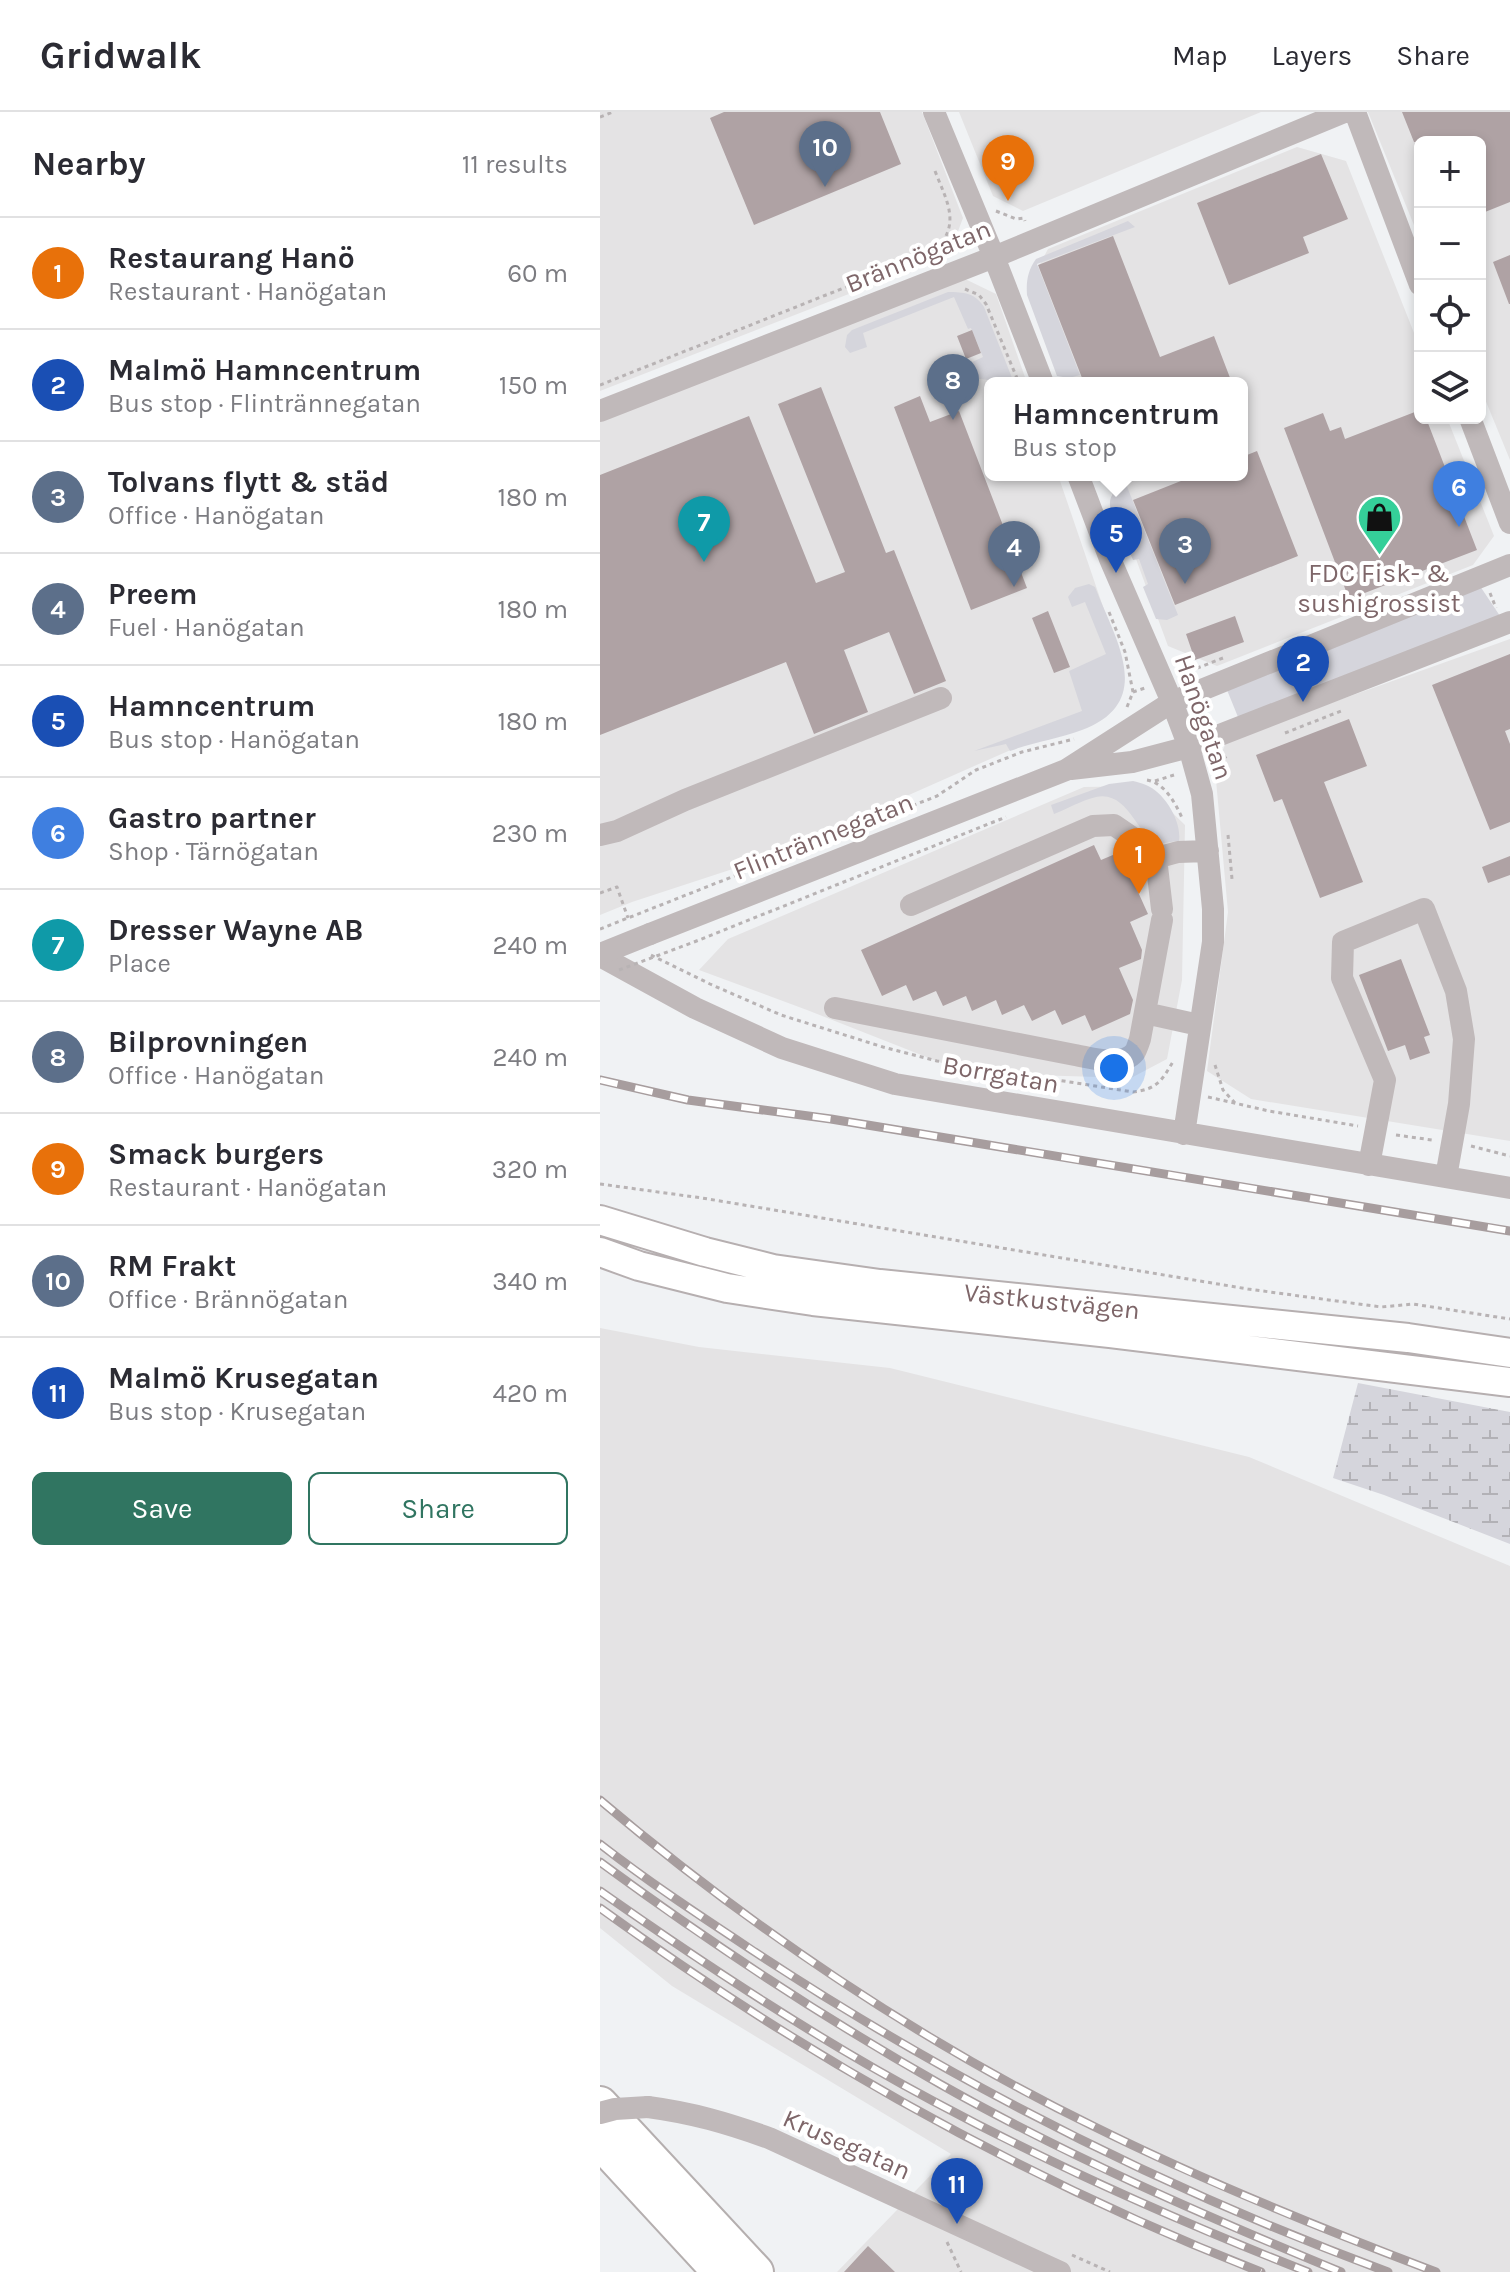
<!DOCTYPE html>
<html lang="en">
<head>
<meta charset="utf-8">
<style>
  body { margin:0; font-family:Karla,sans-serif; background:#f7f7f7; color:#2b2b33 }
  .controls { position:absolute; right:24px; top:24px; display:grid; overflow:hidden; border-radius:12px; box-shadow:0 4px 12px #0003 }
  .controls button { width:72px; height:72px; display:grid; place-items:center; padding:0; border:0; border-bottom:2px solid #e1e1e2; background:#fff; color:#2b2b33; font:40px sans-serif }
  .you { position:absolute; left:514px; top:956px; width:28px; height:28px; margin:-20px; border:6px solid #fff; border-radius:50%; background:#1a73e8; box-shadow:0 0 0 12px #1a73e833 }
  .badge { display:grid; place-items:center; width:52px; height:52px; border-radius:50%; background:#307561; color:#fff; font-size:26px; font-weight:700 }
  .pin { position:absolute; translate:-50% -66px; filter:drop-shadow(0 2px 4px #0008) }
  .pin::after { content:''; position:absolute; top:42px; width:28px; height:24px; background:inherit; clip-path:polygon(0 0,100% 0,50% 100%) }
  .popup { position:absolute; left:384px; top:265px; width:264px; height:104px; box-sizing:border-box; display:grid; place-content:center; border-radius:12px; background:#fff; filter:drop-shadow(0 2px 6px #0005); font-size:26px; white-space:nowrap; color:#7c7c81 }
  .popup b { font-size:30px; color:#2b2b33 }
  .popup::after { content:''; position:absolute; left:50%; top:100%; margin-left:-16px; border:16px solid transparent; border-top-color:#fff }
  .list { margin:0; padding:0; list-style:none }
  h2 { display:flex; justify-content:space-between; align-items:center; height:104px; margin:0; padding:0 32px; font-size:34px }
  h2 small { font-size:26px; font-weight:400; color:#7c7c81 }
  .list li { display:grid; grid-template-columns:52px 1fr auto; gap:24px; align-items:center; box-sizing:border-box; height:112px; padding:0 32px; border-top:2px solid #e1e1e2 }
  .list b { display:block; font-size:30px; white-space:nowrap }
  .list p { margin:0; font-size:26px; white-space:nowrap; color:#7c7c81 }
  .list em { font-size:26px; font-style:normal; color:#7c7c81 }
  .actions { display:flex; gap:16px; padding:24px 32px }
  .actions a { flex:1; padding:18px 0; border:2px solid #307561; border-radius:12px; text-align:center; font-size:28px; color:#307561 }
  .actions .main { background:#307561; color:#fff }
  .icon { flex:none; width:44px; height:44px; fill:none; stroke:currentColor; stroke-width:2; stroke-linecap:round; stroke-linejoin:round }
  .map { position:relative; flex:none; width:910px; height:2160px; overflow:hidden }
  header { display:flex; align-items:center; gap:48px; box-sizing:border-box; height:112px; padding:0 40px; background:#fff; border-bottom:2px solid #e1e1e2 }
  header strong { font-size:38px }
  nav { display:flex; gap:44px; margin-inline-start:auto; font-size:28px }
  main { display:flex }
  aside { flex:1; background:#fff }
  .map>svg:first-child { display:block }
  .built { fill:#e4e3e4 }
  .grass { fill:#d5d5dc }
  .wetland { fill:url(#wetland-marsh) }
  .building { fill:#afa2a4 }
  .lines { fill:none; stroke-linecap:round; stroke-linejoin:round }
  .major-casing { stroke:#b6afb0; stroke-width:32 }
  .highway-casing { stroke:#b5afaf; stroke-width:38 }
  .path { stroke:#b8b3b4; stroke-width:3; stroke-dasharray:4 4; stroke-linecap:butt }
  .minor { stroke:#c0b9ba; stroke-width:22 }
  .major { stroke:#fff; stroke-width:28 }
  .highway { stroke:#fff; stroke-width:34 }
  .rail-casing { stroke:#a79d9e; stroke-width:9 }
  .rail { stroke:#fff; stroke-width:6; stroke-dasharray:18; stroke-linecap:butt }
  .path-bridge { stroke:#b8b3b4; stroke-width:3; stroke-dasharray:4 4; stroke-linecap:butt }
  .minor-bridge { stroke:#c0b9ba; stroke-width:22 }
  .labels { text-anchor:middle; stroke-width:8; stroke-linejoin:round; paint-order:stroke }
  .street-label { font-size:26px; fill:#7e6669; stroke:#fff }
  .poi-label { font-size:26px; fill:#7e6669; stroke:#fff }
</style>
</head>
<body>
<header>
<strong>Gridwalk</strong>
<nav><a>Map</a><a>Layers</a><a>Share</a></nav>
</header>
<main>
<aside>
<h2>Nearby<small>11 results</small></h2>
<ul class="list">
<li><span class="badge" style="background:#e8710a">1</span><div><b>Restaurang Hanö</b><p>Restaurant · Hanögatan</p></div><em>60 m</em></li>
<li><span class="badge" style="background:#1a4fb4">2</span><div><b>Malmö Hamncentrum</b><p>Bus stop · Flintrännegatan</p></div><em>150 m</em></li>
<li><span class="badge" style="background:#5c6f8a">3</span><div><b>Tolvans flytt &amp; städ</b><p>Office · Hanögatan</p></div><em>180 m</em></li>
<li><span class="badge" style="background:#5c6f8a">4</span><div><b>Preem</b><p>Fuel · Hanögatan</p></div><em>180 m</em></li>
<li><span class="badge" style="background:#1a4fb4">5</span><div><b>Hamncentrum</b><p>Bus stop · Hanögatan</p></div><em>180 m</em></li>
<li><span class="badge" style="background:#3f7fe0">6</span><div><b>Gastro partner</b><p>Shop · Tärnögatan</p></div><em>230 m</em></li>
<li><span class="badge" style="background:#0f9aa8">7</span><div><b>Dresser Wayne AB</b><p>Place</p></div><em>240 m</em></li>
<li><span class="badge" style="background:#5c6f8a">8</span><div><b>Bilprovningen</b><p>Office · Hanögatan</p></div><em>240 m</em></li>
<li><span class="badge" style="background:#e8710a">9</span><div><b>Smack burgers</b><p>Restaurant · Hanögatan</p></div><em>320 m</em></li>
<li><span class="badge" style="background:#5c6f8a">10</span><div><b>RM Frakt</b><p>Office · Brännögatan</p></div><em>340 m</em></li>
<li><span class="badge" style="background:#1a4fb4">11</span><div><b>Malmö Krusegatan</b><p>Bus stop · Krusegatan</p></div><em>420 m</em></li>
</ul>
<div class="actions"><a class="main">Save</a><a>Share</a></div>
</aside>
<div class="map">
<svg width="910" height="2160" viewBox="0 0 910 2160">
  <defs>
    <pattern id="wetland-marsh" width="20" height="14" patternUnits="userSpaceOnUse" patternTransform="scale(2)"><rect width="20" height="14" fill="#d5d5dc"/><path d="M1 5h8M5 5V1M11 12h8M15 12V8" fill="none" stroke="#b2b1b6"/></pattern>
  </defs>
  <rect width="100%" height="100%" fill="#f0f2f4"/>
  <path class="built" d="M0,0H322L363,106L349,143L0,279Z
    M359,0H661L423,99L393,84Z
    M768,0H910V348L880,275V30H820V128Z
    M697,35L746,49L820,236V306H847L894,424L873,453L617,554L568,534L505,363H642V271H471L432,167L448,137Z
    M363,166L396,182L427,271H390V363H458L512,521V588L451,620L169,745L32,790L0,803V307Z
    M910,527V1029L651,987L607,959L628,800L615,657L627,628Z
    M545,674L585,713L582,868L567,947L531,966L367,961L207,898L99,858L128,827L484,675Z
    M0,1216L99,1235L290,1256L649,1345L910,1454V2160H237L351,2042L72,1874L0,1816Z"/>
  <path class="grass" d="M528,109L535,115L437,152L480,263L469,266L457,264L427,183C426,169 428,158 436,147Z
    M348,180C364,180 375,181 384,195L414,271L372,266L368,252L383,245L371,216L368,217L354,185L263,221L267,235L250,241L245,235L247,223L252,218Z
    M526,372L578,503L567,508L556,507L543,475L548,472L539,447L533,448L510,394C509,382 516,378 526,372Z
    M489,472L495,475C515,527 557,590 482,618C459,627 433,630 410,639L406,632L374,639L482,599L469,559L506,542L485,490L472,495L468,485L475,476Z
    M880,474L900,504L638,605L627,578Z
    M533,669C537,670 542,671 546,673C564,680 582,709 579,729C573,729 565,732 560,731C537,728 530,678 496,685C482,688 467,697 454,702L451,693L509,672Z"/>
  <path class="wetland" d="M758,1271L910,1300V1432L784,1383L733,1366Z"/>
  <path class="building" d="M124,0H280L301,52L154,113L110,6Z
    M802,0H910V90L880,102V30H814Z
    M721,42L748,107L703,125L709,141L629,173L597,91Z
    M513,124L560,245L614,224L632,271H484L438,153Z
    M910,143V192H909L893,150Z
    M372,218L381,241L366,247L357,224Z
    M221,275L286,441L294,438L346,569L314,582L289,520L244,538L268,600L214,622L186,550L0,623V363L149,304L216,471L245,460L178,292Z
    M320,284L330,310L359,299L427,476L371,498L294,295Z
    M820,298V306H826L877,438L749,487L684,316L723,301L730,319L741,315L745,327Z
    M657,339L698,444L575,493L533,388L596,363H642V345Z
    M448,499L470,555L454,561L432,506Z
    M635,504L644,530L595,548L586,522Z
    M910,542V617L905,619L910,632V710L890,718L832,573Z
    M749,607L767,654L724,670L763,770L720,786L682,687L674,690L656,643Z
    M494,733L501,748L520,740L548,802L530,810L542,838L541,847L519,856L533,888L530,902L492,919L485,903L462,913L455,898L432,909L424,893L402,903L396,888L372,899L366,884L343,894L336,879L313,889L306,873L282,884L261,838Z
    M910,744V763L888,771L882,755Z
    M801,847L830,923L824,925L830,941L810,948L805,933L788,939L759,863Z
    M268,2134L295,2160H244Z"/>
  <g class="lines">
    <defs>
      <path id="major" d="M0,1108L105,1140L173,1157L280,1172L808,1226L910,1241
        M0,1140L39,1154L127,1176L213,1189L510,1221L910,1270"/>
      <path id="highway" d="M0,1992L156,2160
        M0,2030L120,2160"/>
    </defs>
    <use href="#major" class="major-casing"/>
    <use href="#highway" class="highway-casing"/>
    <path class="path" d="M0,5L13,0
      M335,59C347,90 362,112 334,140L337,147
      M396,99L416,107L424,106L425,109
      M365,177L379,183L386,192L419,271
      M0,273L334,140
      M890,481L896,496
      M509,500L525,540L533,580
      M577,550L591,558
      M582,562L623,546
      M527,595L533,580L545,576
      M685,621L741,599
      M616,650L622,648L629,642
      M547,668C565,671 576,692 583,708
      M620,668L622,648
      M555,669L574,663
      M628,723L632,767
      M0,781L17,775L28,806
      M0,817L337,684L376,658L422,640L474,627
      M94,830L406,705
      M51,843L110,872L181,903L283,935L337,949L533,980C558,977 562,968 574,948
      M615,953L623,978L635,991
      M608,985L669,999L758,1014
      M796,1023L832,1028
      M871,1034L910,1044
      M0,1072L102,1086L648,1177L781,1195L813,1192L910,1207
      M347,2130L361,2160
      M472,2143L510,2160"/>
    <path class="minor" d="M334,0L394,145L443,271
      M755,0L820,173
      M0,299L394,145L744,0
      M870,306L910,411
      M478,363L510,447L572,590L589,635L602,682L613,797V830L584,1022
      M471,657L532,650L589,635L910,510
      M0,723L17,719L85,688L341,586
      M556,746L562,797
      M311,793L493,714L514,713L536,728L556,746L578,740L608,739
      M50,822L466,658L572,590L910,453
      M0,844L95,896L182,936L295,972L910,1076
      M235,896L475,943C492,946 522,956 535,940C536,939 540,927 540,927L562,808
      M545,901L599,913
      M769,1053L785,968L742,866L743,830L824,797L856,879L864,927L859,992L846,1065
      M48,1995C93,2001 127,2011 169,2026L460,2160"/>
    <use href="#major" class="major"/>
    <use href="#highway" class="highway"/>
    <defs>
      <path id="rail" d="M0,968L88,988L231,1007L910,1119
        M0,1688C147,1813 322,1931 495,2015C606,2070 720,2116 836,2160
        M0,1732C50,1771 102,1805 155,1840C352,1970 566,2078 788,2160
        M0,1750C109,1830 222,1905 340,1972C469,2045 605,2104 741,2160
        M0,1779C107,1854 217,1927 333,1989C454,2054 580,2110 708,2160
        M0,1796C204,1944 426,2068 661,2160"/>
    </defs>
    <use href="#rail" class="rail-casing"/>
    <use href="#rail" class="rail"/>
    <path class="path-bridge" d="M19,858L94,830"/>
    <path class="minor-bridge" d="M0,842L50,822
      M0,2001L15,1997L48,1995"/>
  </g>
  <defs>
    <symbol id="shop-pin" viewBox="-11 -11 22 30"><path d="M0 17L-7.5 6A9.5 9.5 0 1 1 7.5 6Z" fill="#35cf99" stroke="#fff"/><path d="M-5-2.5h2.3a2.7 3.5 0 0 1 5.4 0H5L5.5 6h-11ZM-1.5-2.5h3a1.5 2.3 0 0 0-3 0Z" fill="#111"/></symbol>
  </defs>
  <g fill-rule="evenodd">
    <use href="#shop-pin" x="754" y="380" width="51" height="69"/>
  </g>
  <g class="labels">
    <g class="street-label">
      <text transform="translate(318 144) rotate(-22)" y="9">Brännögatan</text>
      <text transform="translate(604 605) rotate(71)" y="9">Hanögatan</text>
      <text transform="translate(223 724) rotate(-22)" y="9">Flintrännegatan</text>
      <text transform="translate(401 962) rotate(10)" y="9">Borrgatan</text>
      <text transform="translate(452 1189) rotate(6)" y="9">Västkustvägen</text>
      <text transform="translate(247 2032) rotate(24)" y="9">Krusegatan</text>
    </g>
    <g class="poi-label">
      <text x="779" y="470">FDC Fisk- &amp;<tspan x="779" dy="30">sushigrossist</tspan></text>
    </g>
  </g>
</svg>
<div class="controls">
<button>+</button>
<button>−</button>
<button><svg class="icon" aria-label="locate" viewBox="0 0 24 24"><circle cx="12" cy="12" r="6"/><path d="M12 2v4M12 18v4M2 12h4M18 12h4"/></svg></button>
<button><svg class="icon" aria-label="layers" viewBox="0 0 24 24"><path d="M12 4l9 5-9 5-9-5zM3 14l9 5 9-5"/></svg></button>
</div>
<div class="you"></div>
<div class="pin badge" style="left:539px;top:782px;background:#e8710a">1</div>
<div class="pin badge" style="left:703px;top:590px;background:#1a4fb4">2</div>
<div class="pin badge" style="left:585px;top:472px;background:#5c6f8a">3</div>
<div class="pin badge" style="left:414px;top:475px;background:#5c6f8a">4</div>
<div class="pin badge" style="left:516px;top:461px;background:#1a4fb4">5</div>
<div class="popup"><b>Hamncentrum</b>Bus stop</div>
<div class="pin badge" style="left:859px;top:415px;background:#3f7fe0">6</div>
<div class="pin badge" style="left:104px;top:450px;background:#0f9aa8">7</div>
<div class="pin badge" style="left:353px;top:308px;background:#5c6f8a">8</div>
<div class="pin badge" style="left:408px;top:89px;background:#e8710a">9</div>
<div class="pin badge" style="left:225px;top:75px;background:#5c6f8a">10</div>
<div class="pin badge" style="left:357px;top:2112px;background:#1a4fb4">11</div>
</div>
</main>
</body>
</html>
